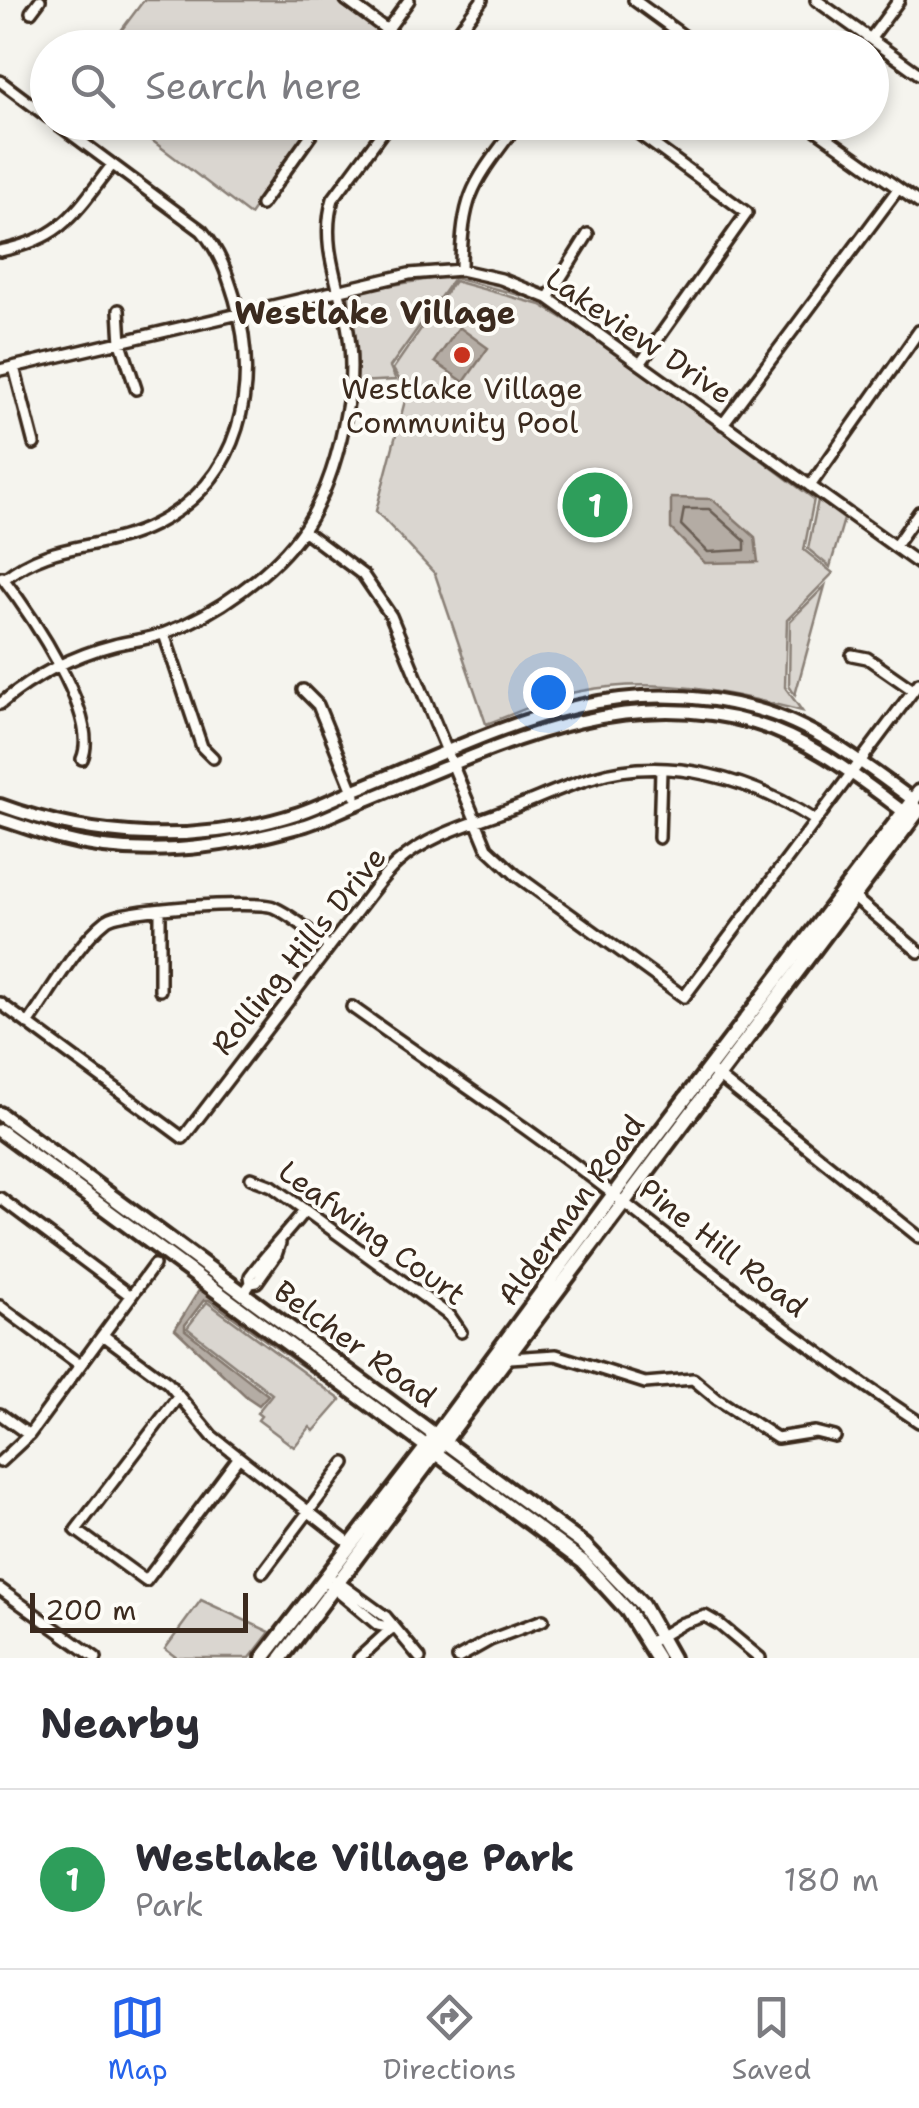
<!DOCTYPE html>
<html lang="en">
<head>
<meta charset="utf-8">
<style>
  body { margin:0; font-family:"Shantell Sans",sans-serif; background:#f2f2f3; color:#2b2b33 }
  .scale { position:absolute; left:30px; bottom:25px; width:218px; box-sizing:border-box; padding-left:10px; border:5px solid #3b2a1e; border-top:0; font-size:28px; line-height:35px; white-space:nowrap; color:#3b2a1e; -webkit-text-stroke:8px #fdfcf7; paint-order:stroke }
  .you { position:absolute; left:548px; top:692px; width:35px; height:35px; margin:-25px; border:8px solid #fff; border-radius:50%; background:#1a73e8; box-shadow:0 0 0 15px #1a73e833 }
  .badge { display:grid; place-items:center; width:65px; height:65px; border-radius:50%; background:#2563eb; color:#fff; font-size:32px; font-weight:700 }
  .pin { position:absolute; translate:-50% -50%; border:5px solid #fff; box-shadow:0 2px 10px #0006 }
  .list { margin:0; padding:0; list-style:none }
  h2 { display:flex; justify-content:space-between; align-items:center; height:130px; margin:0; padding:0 40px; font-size:42px }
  h2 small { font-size:32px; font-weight:400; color:#7c7c81 }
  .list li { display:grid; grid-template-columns:65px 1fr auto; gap:30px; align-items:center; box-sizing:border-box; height:180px; padding:0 40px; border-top:2px solid #e1e1e2 }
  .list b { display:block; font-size:38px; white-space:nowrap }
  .list p { margin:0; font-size:32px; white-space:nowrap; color:#7c7c81 }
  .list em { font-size:32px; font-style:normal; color:#7c7c81 }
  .icon { flex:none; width:55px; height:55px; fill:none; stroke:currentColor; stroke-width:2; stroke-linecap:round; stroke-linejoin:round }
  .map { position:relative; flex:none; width:919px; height:1658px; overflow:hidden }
  .search { position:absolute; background:#fff; box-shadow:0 5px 15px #0003; left:30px; right:30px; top:30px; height:110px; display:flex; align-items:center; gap:25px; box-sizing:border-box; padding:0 35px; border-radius:55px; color:#7c7c81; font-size:38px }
  .sheet { height:310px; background:#fff }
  nav { display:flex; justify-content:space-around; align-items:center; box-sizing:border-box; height:140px; border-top:2px solid #e1e1e2; background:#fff; font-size:28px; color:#7c7c81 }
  nav a { display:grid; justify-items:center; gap:5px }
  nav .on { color:#2563eb }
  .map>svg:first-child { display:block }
  .green { fill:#dad6d0; stroke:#8a8077; stroke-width:2.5 }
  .water { fill:#b4aca4; stroke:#84786e; stroke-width:2.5 }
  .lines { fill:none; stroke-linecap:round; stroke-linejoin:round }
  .shore { stroke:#6b5e54; stroke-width:2.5 }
  .minor-casing { stroke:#3b2a1e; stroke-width:16 }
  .tertiary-casing { stroke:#3b2a1e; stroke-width:18 }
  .secondary-casing { stroke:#3b2a1e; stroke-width:20 }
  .minor { stroke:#fdfcf7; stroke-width:9 }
  .tertiary { stroke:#fdfcf7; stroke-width:10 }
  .secondary { stroke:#fdfcf7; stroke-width:12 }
  .poi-dot { fill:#c8321e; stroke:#fdfcf7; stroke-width:4 }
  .labels { text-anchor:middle; stroke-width:8; stroke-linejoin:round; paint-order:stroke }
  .street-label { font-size:30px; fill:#3b2a1e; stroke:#fdfcf7 }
  .poi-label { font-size:30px; fill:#3b2a1e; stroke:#fdfcf7 }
  .neighbourhood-label { font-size:32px; font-weight:bold; fill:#3b2a1e; stroke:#fdfcf7 }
</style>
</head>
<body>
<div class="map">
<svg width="919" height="1658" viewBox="0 0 919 1658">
  <rect width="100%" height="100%" fill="#f5f4ee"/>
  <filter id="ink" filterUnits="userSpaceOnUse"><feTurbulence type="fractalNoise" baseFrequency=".01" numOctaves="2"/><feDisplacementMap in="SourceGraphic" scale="20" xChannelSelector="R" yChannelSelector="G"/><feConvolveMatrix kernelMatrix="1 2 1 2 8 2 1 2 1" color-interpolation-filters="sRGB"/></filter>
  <g filter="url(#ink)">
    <path class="green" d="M144,0H340L381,31L369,47L108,48Z
      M129,123H315L250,215Z
      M462,274C504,284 540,297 576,322L542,301L454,278L390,367L396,380L356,382L348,292Z
      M454,281L541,305L607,345L814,499L804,550L833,573L787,620L785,687L802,711C729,692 657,676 581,691C549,697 517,713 486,724L435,574L376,511L407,393L393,369Z
      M818,500L844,519L830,567L808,549Z
      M825,586L795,695L789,686L790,621Z
      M207,1302L341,1400L314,1431L310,1427L294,1447L258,1420L261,1416L257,1413L272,1394L187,1328Z
      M201,1600L270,1632L250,1658H177L165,1649Z"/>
    <path class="water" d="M459,327L488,348L464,382L435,362Z
      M671,498L712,499L755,537L758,562L705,563L671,529Z
      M201,1287L340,1393L209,1300H204L185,1325V1330L268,1395L259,1405L247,1397L175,1329Z"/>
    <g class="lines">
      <path class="shore" d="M684,509H709L745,541V550L708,552L681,525Z"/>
      <defs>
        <path id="minor" d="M346,0L387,30
          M634,0L700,48
          M816,0L919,74
          M31,12L40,0
          M871,38L899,0
          M374,48L409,0
          M446,48L482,0
          M0,81L48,117
          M623,122L747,213L640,364
          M805,122L919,203
          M261,205L320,122
          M0,251C63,238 75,213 112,165
          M461,270C461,192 475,182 519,122
          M548,298L588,234
          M119,310L121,343L136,389
          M14,367L34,444
          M0,370L409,274L461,270L501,279L548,298L919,564
          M723,424L898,189
          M810,486L919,331
          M303,530L363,575L391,616L487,848L516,875L684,997L919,683
          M895,546L919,512
          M2,577C29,612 101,716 82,759
          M4,579C54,539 101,552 154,525C242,480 260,387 235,299C227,273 220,252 202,231L55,122
          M164,634L202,747L213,758
          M852,655L867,658L913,690
          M303,690L318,705L355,796
          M0,704C34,676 71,656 114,645C131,641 149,639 165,633C214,615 274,573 304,529C327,494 340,450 347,408C352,382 352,351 347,325C338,282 320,242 333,199L390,122
          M659,838L661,770
          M851,895L919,952
          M160,910V990
          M0,1003L183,1138L367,898C376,886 386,873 397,863C428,835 474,823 513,808C539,798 565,786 591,778C668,754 752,779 816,821
          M352,1007C439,1069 529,1128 613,1194C713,1273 812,1352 919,1422
          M28,1024C50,993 77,943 107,920C121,909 254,900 273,907C293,916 312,933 329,947
          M714,1073L919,1237
          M251,1178L272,1186L450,1316L461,1332
          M0,1198L131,1296
          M251,1283L257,1282L276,1255L280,1243
          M244,1293L251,1283L250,1276C267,1253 287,1233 305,1210
          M0,1306L80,1365
          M103,1335L168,1383L212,1436L350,1544
          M510,1358L556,1355L645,1383L693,1379L717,1399L777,1438L815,1432L835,1437
          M178,1397L76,1530L146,1581L239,1457
          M0,1414L29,1435
          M0,1462L29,1435L154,1265
          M263,1572L345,1463
          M335,1580L386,1617L420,1658
          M330,1585L378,1625L392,1628
          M0,1589L96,1658
          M649,1643L683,1623L705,1616L719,1624L760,1658
          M359,1658L392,1628
          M458,1658L490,1640L543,1620"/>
        <path id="tertiary" d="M0,805C95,840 202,845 299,813C320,806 341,795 362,787C496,732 607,669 756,709C815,725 864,764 913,800L914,804
          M0,819C19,825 38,832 58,838C135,859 221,849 298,827C320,822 340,810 361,802C489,751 614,683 754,723C811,740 857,777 904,812L910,813"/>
        <path id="secondary" d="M0,1114L584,1545L642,1605L672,1658
          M0,1131L583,1562L627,1610L657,1658
          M263,1658L436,1435L647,1149L919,792
          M281,1658L919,810"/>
      </defs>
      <use href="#minor" class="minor-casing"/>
      <use href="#tertiary" class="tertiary-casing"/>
      <use href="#secondary" class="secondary-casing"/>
      <use href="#minor" class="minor"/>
      <use href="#tertiary" class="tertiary"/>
      <use href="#secondary" class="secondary"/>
    </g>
  </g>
  <circle class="poi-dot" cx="462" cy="355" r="10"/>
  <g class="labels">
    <g class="street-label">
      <text transform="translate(639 336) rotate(34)" y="10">Lakeview Drive</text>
      <text transform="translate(299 951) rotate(-51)" y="10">Rolling Hills Drive</text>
      <text transform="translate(571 1210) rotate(-54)" y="10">Alderman Road</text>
      <text transform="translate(372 1233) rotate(36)" y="10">Leafwing Court</text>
      <text transform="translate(723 1248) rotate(38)" y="10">Pine Hill Road</text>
      <text transform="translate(355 1344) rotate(36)" y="10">Belcher Road</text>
    </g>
    <g class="poi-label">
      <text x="462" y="399">Westlake Village<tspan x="462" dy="34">Community Pool</tspan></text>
    </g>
    <g class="neighbourhood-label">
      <text x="375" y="324">Westlake Village</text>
    </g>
  </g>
</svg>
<div class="scale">200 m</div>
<div class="you"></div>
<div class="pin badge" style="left:595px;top:505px;background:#2e9e5b">1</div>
<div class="search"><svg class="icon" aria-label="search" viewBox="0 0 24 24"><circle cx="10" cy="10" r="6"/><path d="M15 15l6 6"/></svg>Search here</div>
</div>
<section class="sheet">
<h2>Nearby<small></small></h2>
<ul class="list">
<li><span class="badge" style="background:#2e9e5b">1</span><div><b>Westlake Village Park</b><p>Park</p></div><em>180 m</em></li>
</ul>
</section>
<nav>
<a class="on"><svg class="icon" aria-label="map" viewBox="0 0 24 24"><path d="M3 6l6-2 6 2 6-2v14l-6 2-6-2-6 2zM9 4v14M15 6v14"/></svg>Map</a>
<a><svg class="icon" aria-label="directions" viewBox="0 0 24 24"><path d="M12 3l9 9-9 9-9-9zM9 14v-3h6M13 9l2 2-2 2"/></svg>Directions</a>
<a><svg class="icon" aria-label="saved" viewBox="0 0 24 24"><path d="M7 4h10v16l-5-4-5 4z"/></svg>Saved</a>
</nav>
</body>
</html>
